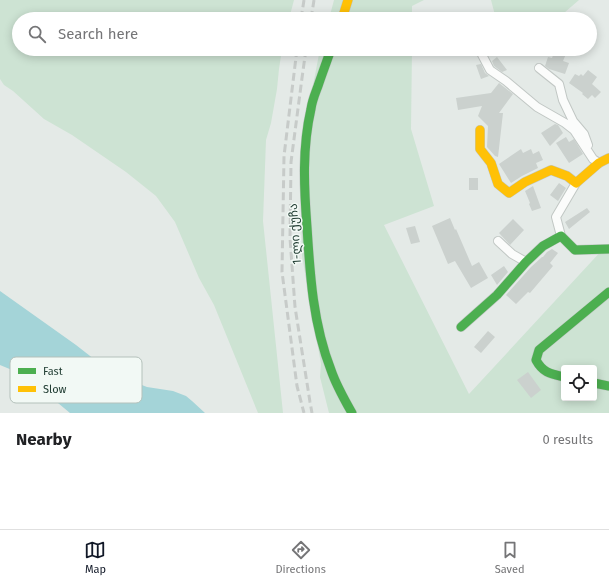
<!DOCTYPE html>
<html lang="en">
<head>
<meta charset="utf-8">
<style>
  body { margin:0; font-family:"Fira Sans","Noto Sans Georgian",sans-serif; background:#f6f6f6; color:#202124 }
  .controls { position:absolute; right:12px; bottom:12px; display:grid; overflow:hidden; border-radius:4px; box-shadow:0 2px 10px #0003 }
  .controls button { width:36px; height:36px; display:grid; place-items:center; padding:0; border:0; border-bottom:1px solid #e0e0e0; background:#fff; color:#202124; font:20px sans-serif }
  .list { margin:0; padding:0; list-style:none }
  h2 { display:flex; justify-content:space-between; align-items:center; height:52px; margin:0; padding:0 16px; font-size:17px }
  h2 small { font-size:13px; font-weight:400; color:#757577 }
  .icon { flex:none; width:22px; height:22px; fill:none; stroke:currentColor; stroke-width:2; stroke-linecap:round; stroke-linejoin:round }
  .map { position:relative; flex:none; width:609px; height:413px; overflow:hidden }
  .search { position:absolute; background:#fff; box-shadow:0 2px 10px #0003; left:12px; right:12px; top:12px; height:44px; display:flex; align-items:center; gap:10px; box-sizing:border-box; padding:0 14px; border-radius:22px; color:#757577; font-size:15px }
  .sheet { height:116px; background:#fff }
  nav { display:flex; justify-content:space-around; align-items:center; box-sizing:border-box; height:56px; border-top:1px solid #e0e0e0; background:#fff; font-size:11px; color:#757577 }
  nav a { display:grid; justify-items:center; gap:2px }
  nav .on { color:#111827 }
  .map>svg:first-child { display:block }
  .green { fill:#cde3d3; fill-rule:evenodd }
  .water { fill:#a4d4d8 }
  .building { fill:#cbd1ce }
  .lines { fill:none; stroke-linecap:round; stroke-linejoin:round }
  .street-casing { stroke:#c1c7c4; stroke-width:10 }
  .fast-casing { stroke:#c0c7c4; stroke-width:10 }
  .slow-casing { stroke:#c0c7c4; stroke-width:10 }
  .street { stroke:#fbfcfb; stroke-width:8 }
  .fast { stroke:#4caf50; stroke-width:9 }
  .slow { stroke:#ffc107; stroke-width:9 }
  .rail { stroke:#c7cbc9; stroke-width:3; stroke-dasharray:8 4; stroke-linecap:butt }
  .labels { text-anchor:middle; stroke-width:3; stroke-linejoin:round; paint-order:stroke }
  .street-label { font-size:12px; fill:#223e34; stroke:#f2f9f5 }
  .key { fill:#f2f9f5; stroke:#b4c1bb; stroke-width:1 }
  .key-label { font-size:11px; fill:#223e34 }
</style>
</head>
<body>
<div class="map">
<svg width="609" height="413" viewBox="0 0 609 413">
  <rect width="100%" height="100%" fill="#e4eae7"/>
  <path class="green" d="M0,0H294L289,19H19V49H282L279,69L277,89L271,123L266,140L263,221L283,413H258L214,305L199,278L175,222L156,196L126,172L72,135L44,119L13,91L4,85L0,79Z
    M334,0H424L412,6V19H329Z
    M491,0H579L557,19H496Z
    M320,49H412L411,129L434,206L384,225L469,394L604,248L609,247V413H329L320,377L321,364L302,256L300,153ZM564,368H594V398H564Z"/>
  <path class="water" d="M0,291L76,345L108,370L121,377L147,387L173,391L186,396L192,401L205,413H70L28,378L12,370L0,365Z"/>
  <path class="building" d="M555,50L566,54L563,61L569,63L565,74L549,69L545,66L548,57L552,58Z
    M497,57L507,70L502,72L494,66L492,61Z
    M481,64L485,73L489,76L481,79L476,65Z
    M588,70L597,77L592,84L601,92L595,98L592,95L588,99L582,94L583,93L569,83L575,74L579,76L581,74L583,76Z
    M499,83L513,94L499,113H503L498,157L495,156L487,147L488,126L478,116L482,106L458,110L456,98L491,93Z
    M555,124L558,125L563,133L550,146L541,133Z
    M566,137L569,142L574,139L583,154L569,163L556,143Z
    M521,149L523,153L531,149L533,154L539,151L543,160L536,163L538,168L522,176L511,183L499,164Z
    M469,178H478V190H469Z
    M559,183L566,188L558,201L550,195Z
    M533,186L541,208L532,211L529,204L530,203L525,191Z
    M587,208L590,212L569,229L565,222Z
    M450,218L455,230L456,229L472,266L479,262L488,278L471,288L455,261L448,264L432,226Z
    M513,219L524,230L510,245L499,233Z
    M415,226L420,242L411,244L406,228Z
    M552,249L558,253L550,263L553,266L530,293L528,292L516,304L506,295L531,267L542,257H543L547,252Z
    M504,266L508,272L497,285L491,275Z
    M488,331L495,337L481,353L474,347Z
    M528,372L541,390L531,398L517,380Z"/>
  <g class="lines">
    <defs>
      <path id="street" d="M479,49L490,70L506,81L537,107L565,123L574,130L593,159L599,163
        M539,68L559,84L563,100L573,121L584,134L588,145
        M561,236L556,217L576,183
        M498,241L512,254L526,262"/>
      <path id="fast" d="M331,49C327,61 322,74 318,86C315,94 312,101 311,109C302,148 304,188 307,227C310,275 313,324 331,370C336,385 344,399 352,413
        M461,327L497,295L526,262L543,246L561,236L575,250L609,249
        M564,377C551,374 543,373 536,360L539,350L609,292
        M594,383L609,386"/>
      <path id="slow" d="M342,19L348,0
        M480,130V149L491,163L498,184L509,193L525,182L551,170L567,176L576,183L599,163L609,158"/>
    </defs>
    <use href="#street" class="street-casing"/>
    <use href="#fast" class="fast-casing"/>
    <use href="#slow" class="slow-casing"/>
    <use href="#street" class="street"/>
    <use href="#fast" class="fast"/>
    <use href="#slow" class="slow"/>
    <path class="rail" d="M301,19L304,0
      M311,19L314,0
      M297,49L284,156L282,272L297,386L304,413
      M306,49L302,78L291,162L290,238L295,307L310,402L312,413"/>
  </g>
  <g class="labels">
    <g class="street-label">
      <text transform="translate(295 234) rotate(-94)" y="4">1-ლი ქუჩა</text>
    </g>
  </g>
  <rect x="10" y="357" width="132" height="46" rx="6" class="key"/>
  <rect x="18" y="368" width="18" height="6" fill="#4caf50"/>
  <rect x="18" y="386" width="18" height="6" fill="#ffc107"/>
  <g class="key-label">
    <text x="43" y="375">Fast</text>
    <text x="43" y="393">Slow</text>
  </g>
</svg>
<div class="controls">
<button><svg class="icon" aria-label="locate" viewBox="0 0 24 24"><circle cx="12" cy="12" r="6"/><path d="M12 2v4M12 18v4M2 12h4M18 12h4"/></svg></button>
</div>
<div class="search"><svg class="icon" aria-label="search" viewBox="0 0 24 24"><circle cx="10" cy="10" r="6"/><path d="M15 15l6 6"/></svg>Search here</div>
</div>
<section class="sheet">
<h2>Nearby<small>0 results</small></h2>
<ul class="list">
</ul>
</section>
<nav>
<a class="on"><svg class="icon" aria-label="map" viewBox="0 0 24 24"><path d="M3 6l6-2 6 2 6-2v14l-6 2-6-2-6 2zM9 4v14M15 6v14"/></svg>Map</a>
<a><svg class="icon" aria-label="directions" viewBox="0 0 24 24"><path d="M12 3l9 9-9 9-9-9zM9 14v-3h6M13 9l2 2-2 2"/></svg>Directions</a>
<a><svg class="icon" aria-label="saved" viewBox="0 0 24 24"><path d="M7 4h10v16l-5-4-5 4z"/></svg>Saved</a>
</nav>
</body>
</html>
